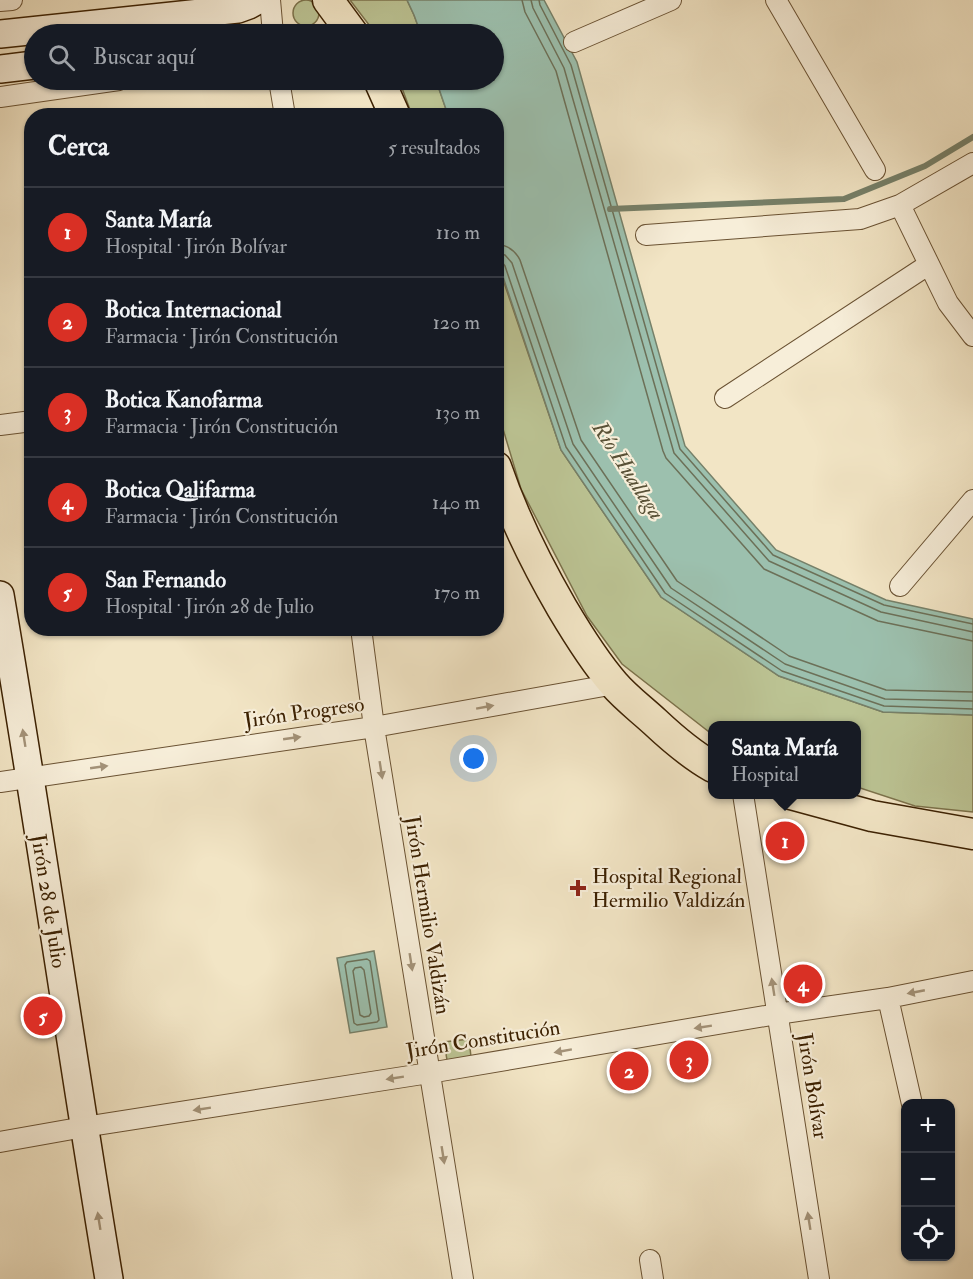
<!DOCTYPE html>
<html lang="es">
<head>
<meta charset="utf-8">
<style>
  body { margin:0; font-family:"IM FELL Double Pica",serif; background:#242831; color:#f1f3f6 }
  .controls { position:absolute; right:18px; bottom:18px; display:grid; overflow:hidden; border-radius:12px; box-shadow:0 2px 4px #0004 }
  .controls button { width:54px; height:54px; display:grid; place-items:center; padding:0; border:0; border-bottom:2px solid #363941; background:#171b24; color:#f1f3f6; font:30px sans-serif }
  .you { position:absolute; left:474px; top:759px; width:21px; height:21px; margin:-15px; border:4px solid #fff; border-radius:50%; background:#1a73e8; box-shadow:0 0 0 9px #1a73e833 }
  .badge { display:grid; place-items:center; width:39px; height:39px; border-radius:50%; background:#d93025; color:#fff; font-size:20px; font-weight:700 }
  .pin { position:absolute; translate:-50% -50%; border:3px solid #fff; box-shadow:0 2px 6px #0006 }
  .popup { position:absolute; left:708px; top:721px; width:153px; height:78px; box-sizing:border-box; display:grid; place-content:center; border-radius:12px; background:#171b24; filter:drop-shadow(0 2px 4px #0005); font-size:20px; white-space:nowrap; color:#9ea1a6 }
  .popup b { font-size:22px; color:#f1f3f6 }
  .popup::after { content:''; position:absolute; left:50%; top:100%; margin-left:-12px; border:12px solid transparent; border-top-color:#171b24 }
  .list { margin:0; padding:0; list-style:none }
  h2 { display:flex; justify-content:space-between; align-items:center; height:78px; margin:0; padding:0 24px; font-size:26px }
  h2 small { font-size:20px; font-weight:400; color:#9ea1a6 }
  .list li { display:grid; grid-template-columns:39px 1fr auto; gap:18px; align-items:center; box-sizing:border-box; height:90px; padding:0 24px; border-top:2px solid #363941 }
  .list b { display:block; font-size:22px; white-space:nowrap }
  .list p { margin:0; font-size:20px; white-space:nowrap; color:#9ea1a6 }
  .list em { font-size:20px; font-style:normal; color:#9ea1a6 }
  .icon { flex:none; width:33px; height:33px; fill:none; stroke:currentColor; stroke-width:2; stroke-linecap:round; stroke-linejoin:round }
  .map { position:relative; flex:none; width:973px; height:1279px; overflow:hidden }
  .search { position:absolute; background:#171b24; box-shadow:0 2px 4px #0004; left:24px; top:24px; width:480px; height:66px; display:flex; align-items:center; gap:15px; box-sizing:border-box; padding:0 21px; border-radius:33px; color:#9ea1a6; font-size:22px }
  .panel { position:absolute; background:#171b24; box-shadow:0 2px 4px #0004; left:24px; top:108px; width:480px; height:528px; border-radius:24px }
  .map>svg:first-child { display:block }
  .green { fill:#bcc494; stroke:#7c724b; stroke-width:1.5 }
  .water { fill:#9cc0ae; stroke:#768069; stroke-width:1.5 }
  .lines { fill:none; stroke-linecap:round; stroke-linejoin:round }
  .shore { stroke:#6c7058; stroke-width:1.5 }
  .stream { stroke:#768069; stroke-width:6 }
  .street-casing { stroke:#6a5233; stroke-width:22 }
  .secondary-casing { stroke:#3c2102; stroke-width:30 }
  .primary-casing { stroke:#3c2102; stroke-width:33 }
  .street { stroke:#f7eed9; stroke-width:20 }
  .secondary { stroke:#f7eed9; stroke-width:27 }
  .primary { stroke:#f2e5c5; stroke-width:30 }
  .oneway { fill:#a39278 }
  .poi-dot { fill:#8f2418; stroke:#f7eed9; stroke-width:2 }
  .labels { text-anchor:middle; stroke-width:4.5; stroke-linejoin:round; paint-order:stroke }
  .street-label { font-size:21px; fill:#3c2102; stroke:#f7eed9 }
  .poi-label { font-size:21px; fill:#3c2102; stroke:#f7eed9; text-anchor:start }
  .water-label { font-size:22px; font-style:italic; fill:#595136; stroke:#f7eed9 }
</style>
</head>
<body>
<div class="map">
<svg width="973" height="1279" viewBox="0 0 973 1279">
  <rect width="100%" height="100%" fill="#f2e5c5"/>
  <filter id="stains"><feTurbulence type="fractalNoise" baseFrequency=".00333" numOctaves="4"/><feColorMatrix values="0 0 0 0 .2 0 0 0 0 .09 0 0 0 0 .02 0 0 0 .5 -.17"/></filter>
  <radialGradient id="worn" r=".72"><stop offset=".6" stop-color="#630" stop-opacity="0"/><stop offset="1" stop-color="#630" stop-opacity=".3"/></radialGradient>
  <path class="green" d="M350,0H407L414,15L421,34H376Z
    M293 13a13 13 0 1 1 26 0a13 13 0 1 1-26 0Z
    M399,80H436L448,115H412Z
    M496,259L561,450L661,597L779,676L883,712L973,715V812L915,806L857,787V726H713V735L622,664L587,616L521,489L497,409Z
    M469,1039L471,1057L447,1060L444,1042Z"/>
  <path class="water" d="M407,0H544L577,62L685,446L776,550L886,600L973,619V715L883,712L779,676L661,597L561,450L497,259L496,116L448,115L436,80H494V34H421L414,15Z
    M374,951L387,1027L350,1033L337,958Z"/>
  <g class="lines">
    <path class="shore" d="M522,0L525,12L556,71L663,451L666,458L764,569L878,621L973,641
      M531,0L533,8L564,68L674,453L769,561L881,612L973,632
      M539,0L540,5L571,65L680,449L773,555L884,605L973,624
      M496,244C508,245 515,250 520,260L581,440L677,581L789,656L886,690L973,692
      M496,253L505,255L512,263L573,444L671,588L785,664L885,699L973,701
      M496,261L502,262L505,266L566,447L665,593L782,671L884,706L973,709
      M367,959L370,961L379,1020L377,1022L357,1025L354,1023L345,965L347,962Z
      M361,967L364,970L371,1013L369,1016L364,1017L360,1015L353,971L355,968Z"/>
    <path class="stream" d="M610,209L844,199L925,166L973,137"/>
    <defs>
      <path id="street" d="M270,0L273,34
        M776,0L875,170
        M0,1L12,0
        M574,42L671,0
        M279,80L285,116
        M0,97L119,80
        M900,205L948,303L973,336
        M646,235L860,219L900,205L973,163
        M725,398L928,265
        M0,425L32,421
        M900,586L973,500
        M361,628L374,727L463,1279
        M0,782L374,727L615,684
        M743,794L819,1279
        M888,998L912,1104
        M0,1142L84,1127L429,1073L777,1014L888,998L973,981
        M650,1260L653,1279"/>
      <path id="secondary" d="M0,34L238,9L249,5L258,0
        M0,69L34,65
        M0,595C39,823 71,1051 109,1279"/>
      <path id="primary" d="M328,0L353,34
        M379,80L395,116
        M496,467C513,517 536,563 562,608C578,635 594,661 614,684C626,698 641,709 655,722C672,738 692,755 713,767
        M791,794L872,816L973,834"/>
    </defs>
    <use href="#street" class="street-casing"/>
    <use href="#secondary" class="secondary-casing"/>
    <use href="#primary" class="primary-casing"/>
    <use href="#street" class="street"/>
    <use href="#secondary" class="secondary"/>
    <use href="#primary" class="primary"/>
  </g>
  <defs><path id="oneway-solid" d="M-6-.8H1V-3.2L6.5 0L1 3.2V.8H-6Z" transform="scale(1.5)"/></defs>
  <g class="oneway">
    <use href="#oneway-solid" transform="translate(485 707) rotate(-10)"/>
    <use href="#oneway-solid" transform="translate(24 738) rotate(-99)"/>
    <use href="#oneway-solid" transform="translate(292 738) rotate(-8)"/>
    <use href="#oneway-solid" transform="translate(99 767) rotate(-8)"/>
    <use href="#oneway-solid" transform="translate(381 770) rotate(81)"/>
    <use href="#oneway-solid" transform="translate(411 962) rotate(81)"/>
    <use href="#oneway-solid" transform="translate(773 987) rotate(-99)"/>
    <use href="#oneway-solid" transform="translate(916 992) rotate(169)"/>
    <use href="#oneway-solid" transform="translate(703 1027) rotate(171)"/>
    <use href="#oneway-solid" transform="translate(563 1051) rotate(170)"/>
    <use href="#oneway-solid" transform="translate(395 1078) rotate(171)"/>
    <use href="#oneway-solid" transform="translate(202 1109) rotate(171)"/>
    <use href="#oneway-solid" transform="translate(443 1155) rotate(81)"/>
    <use href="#oneway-solid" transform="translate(99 1221) rotate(-99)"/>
    <use href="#oneway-solid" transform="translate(809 1221) rotate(-99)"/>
  </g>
  <path class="poi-dot" d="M575 879h6v6h6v6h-6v6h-6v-6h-6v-6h6z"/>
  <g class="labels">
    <g class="street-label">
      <text transform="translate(304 712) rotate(-8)" y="7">Jirón Progreso</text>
      <text transform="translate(49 901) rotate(81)" y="7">Jirón 28 de Julio</text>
      <text transform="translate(428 915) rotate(81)" y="7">Jirón Hermilio Valdizán</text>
      <text transform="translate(483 1039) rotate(-9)" y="7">Jirón Constitución</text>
      <text transform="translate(813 1086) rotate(81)" y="7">Jirón Bolívar</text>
    </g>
    <g class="poi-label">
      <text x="592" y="883">Hospital Regional<tspan x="592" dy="24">Hermilio Valdizán</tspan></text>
    </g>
    <g class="water-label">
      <text transform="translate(629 470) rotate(57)" y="8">Río Huallaga</text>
    </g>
  </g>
  <rect width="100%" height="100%" filter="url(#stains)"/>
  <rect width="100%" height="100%" fill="url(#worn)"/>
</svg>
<div class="controls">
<button>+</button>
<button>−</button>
<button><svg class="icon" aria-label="locate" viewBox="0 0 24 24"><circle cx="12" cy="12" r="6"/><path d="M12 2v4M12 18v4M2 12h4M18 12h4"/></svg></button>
</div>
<div class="you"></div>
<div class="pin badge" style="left:785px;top:841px">1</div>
<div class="popup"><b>Santa María</b>Hospital</div>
<div class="pin badge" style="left:629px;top:1071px">2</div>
<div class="pin badge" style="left:689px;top:1060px">3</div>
<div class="pin badge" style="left:803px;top:984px">4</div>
<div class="pin badge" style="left:43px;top:1016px">5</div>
<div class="search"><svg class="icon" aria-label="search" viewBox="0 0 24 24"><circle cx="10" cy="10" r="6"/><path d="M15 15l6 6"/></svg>Buscar aquí</div>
<section class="panel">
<h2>Cerca<small>5 resultados</small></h2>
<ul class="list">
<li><span class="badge">1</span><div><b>Santa María</b><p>Hospital · Jirón Bolívar</p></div><em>110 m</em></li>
<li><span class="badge">2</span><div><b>Botica Internacional</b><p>Farmacia · Jirón Constitución</p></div><em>120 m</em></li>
<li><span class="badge">3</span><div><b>Botica Kanofarma</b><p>Farmacia · Jirón Constitución</p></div><em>130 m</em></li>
<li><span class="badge">4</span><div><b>Botica Qalifarma</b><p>Farmacia · Jirón Constitución</p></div><em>140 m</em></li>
<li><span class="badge">5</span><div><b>San Fernando</b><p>Hospital · Jirón 28 de Julio</p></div><em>170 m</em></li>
</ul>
</section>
</div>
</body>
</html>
